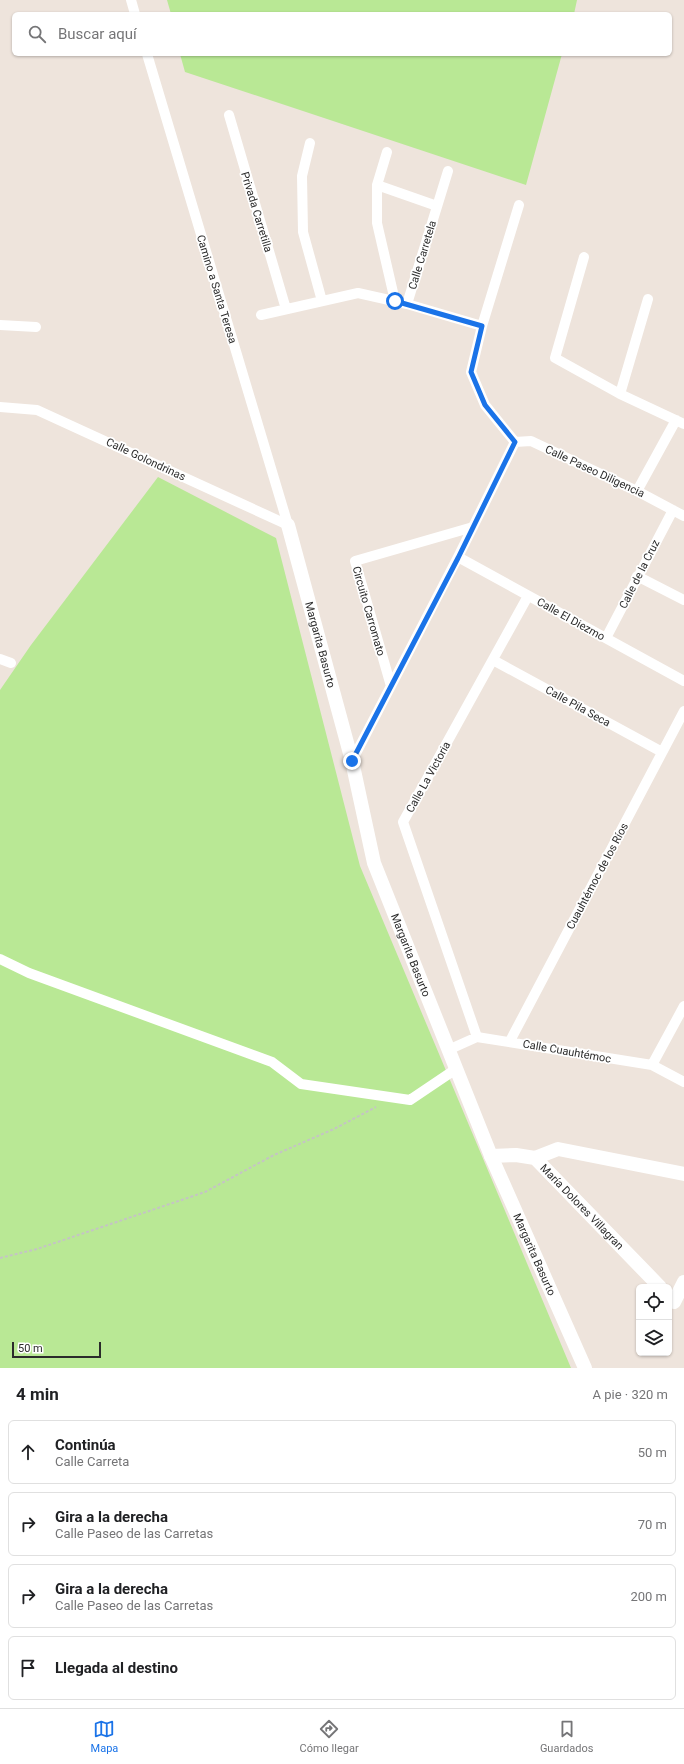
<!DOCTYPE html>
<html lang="es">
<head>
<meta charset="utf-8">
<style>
  body { margin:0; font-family:Roboto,sans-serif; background:#f6f6f6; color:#202124 }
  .controls { position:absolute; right:12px; bottom:12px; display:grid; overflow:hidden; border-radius:6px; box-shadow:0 1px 3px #0004 }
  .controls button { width:36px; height:36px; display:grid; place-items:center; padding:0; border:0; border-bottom:1px solid #e0e0e0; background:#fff; color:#202124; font:20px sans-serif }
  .scale { position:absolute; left:12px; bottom:10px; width:89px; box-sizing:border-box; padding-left:4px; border:2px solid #2b2b2b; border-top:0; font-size:11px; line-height:14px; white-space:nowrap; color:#2b2b2b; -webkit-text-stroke:3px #fff; paint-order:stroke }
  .stop { position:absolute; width:12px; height:12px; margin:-9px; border:3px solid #1a73e8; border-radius:50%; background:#fff }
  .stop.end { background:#1a73e8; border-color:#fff; box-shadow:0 1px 4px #0008 }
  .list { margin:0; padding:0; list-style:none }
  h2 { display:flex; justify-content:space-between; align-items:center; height:52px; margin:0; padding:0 16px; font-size:17px }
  h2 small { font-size:13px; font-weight:400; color:#757577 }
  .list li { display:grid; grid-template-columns:26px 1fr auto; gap:12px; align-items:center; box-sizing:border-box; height:64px; margin:0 8px 8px; padding:0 8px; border:1px solid #e0e0e0; border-radius:6px }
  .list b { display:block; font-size:15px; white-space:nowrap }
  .list p { margin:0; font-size:13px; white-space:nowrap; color:#757577 }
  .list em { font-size:13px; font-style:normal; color:#757577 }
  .icon { flex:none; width:22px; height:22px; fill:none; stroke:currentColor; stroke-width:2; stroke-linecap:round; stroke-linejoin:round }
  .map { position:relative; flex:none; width:684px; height:1368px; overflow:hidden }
  .search { position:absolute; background:#fff; box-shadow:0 1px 3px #0004; left:12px; right:12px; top:12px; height:44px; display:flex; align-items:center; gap:10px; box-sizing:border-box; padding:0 14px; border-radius:6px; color:#757577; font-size:15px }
  .sheet { height:340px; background:#fff }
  nav { display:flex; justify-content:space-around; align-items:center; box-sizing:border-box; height:56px; border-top:1px solid #e0e0e0; background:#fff; font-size:11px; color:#757577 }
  nav a { display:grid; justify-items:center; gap:2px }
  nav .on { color:#1a73e8 }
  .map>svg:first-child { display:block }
  .green { fill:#b9e895 }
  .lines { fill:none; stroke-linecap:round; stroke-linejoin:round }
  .path { stroke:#c4c4c4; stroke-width:2; stroke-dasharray:3 2; stroke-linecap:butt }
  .street { stroke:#fff; stroke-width:10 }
  .secondary { stroke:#fff; stroke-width:14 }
  .route { stroke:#1a73e8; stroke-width:5 }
  .labels { text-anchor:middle; stroke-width:3.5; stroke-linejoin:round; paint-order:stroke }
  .street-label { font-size:11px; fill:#2b2b2b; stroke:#fff }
</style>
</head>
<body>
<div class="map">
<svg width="684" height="1368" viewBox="0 0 684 1368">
  <rect width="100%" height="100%" fill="#eee4dc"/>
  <path class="green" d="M167,0H577L574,14H171Z
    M180,54H562L526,185L185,72Z
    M158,477L276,538L360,866L571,1368H0V690L31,645Z"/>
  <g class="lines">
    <path class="path" d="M0,1258L37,1249L205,1192L274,1155L334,1129L376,1107"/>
    <path class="street" d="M131,0L135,14
      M147,54L288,525
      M229,115L286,309
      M310,143L302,176L303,232L322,301
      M387,152L377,185V223L395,301
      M377,185L437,206
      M584,257L555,358L620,394L684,424
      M407,304L448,171
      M261,315L358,293L407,304L482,326
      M0,325L36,327
      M620,394L648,299
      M0,407L37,410L288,525
      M515,442L531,441L637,491L684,516
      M637,491L676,420
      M458,557L684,681
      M637,576L684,600
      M606,638L673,510
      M0,659L11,663
      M493,660L662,752
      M391,686L355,561L473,527
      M352,761L458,557L515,442L485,405L471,372L482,326L519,205
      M0,959L29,973L272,1062L301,1084L410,1100L456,1069
      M477,1037L403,822L528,596
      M510,1041L684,711
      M448,1050L477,1037L652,1065L684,1082
      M652,1065L684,1006"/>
    <g class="secondary">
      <path id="s1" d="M288,525L352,761L374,863L491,1156L585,1368"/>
      <path id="s2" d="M491,1156L516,1155L535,1158L660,1287"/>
      <path d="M535,1158L558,1149L684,1174"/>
      <path d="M674,1302L684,1282"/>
    </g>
  </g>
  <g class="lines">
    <path class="route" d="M352,761L458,558L515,442L485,405L471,372L482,326L395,301"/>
  </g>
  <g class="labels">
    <g class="street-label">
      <text transform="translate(257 212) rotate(73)" y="4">Privada Carretilla</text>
      <text transform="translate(422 255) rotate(-73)" y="4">Calle Carretela</text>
      <text transform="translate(217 289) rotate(73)" y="4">Camino a Santa Teresa</text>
      <text transform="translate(146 459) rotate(25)" y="4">Calle Golondrinas</text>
      <text transform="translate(595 471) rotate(25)" y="4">Calle Paseo Diligencia</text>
      <text transform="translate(639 574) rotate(-63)" y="4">Calle de la Cruz</text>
      <text transform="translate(369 611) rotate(74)" y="4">Circuito Carromato</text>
      <text transform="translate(571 619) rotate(29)" y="4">Calle El Diezmo</text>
      <text dy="4" stroke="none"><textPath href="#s1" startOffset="124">Margarita Basurto</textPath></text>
      <text transform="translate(578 706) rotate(29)" y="4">Calle Pila Seca</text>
      <text transform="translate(428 777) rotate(-61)" y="4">Calle La Victoria</text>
      <text transform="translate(597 876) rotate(-62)" y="4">Cuauhtémoc de los Ríos</text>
      <text dy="4" stroke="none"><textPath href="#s1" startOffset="448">Margarita Basurto</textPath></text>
      <text transform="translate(567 1051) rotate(10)" y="4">Calle Cuauhtémoc</text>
      <text dy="4" stroke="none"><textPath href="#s2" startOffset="112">María Dolores Villagran</textPath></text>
      <text dy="4" stroke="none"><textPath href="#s1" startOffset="772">Margarita Basurto</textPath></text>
    </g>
  </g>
</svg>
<div class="controls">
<button><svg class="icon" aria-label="locate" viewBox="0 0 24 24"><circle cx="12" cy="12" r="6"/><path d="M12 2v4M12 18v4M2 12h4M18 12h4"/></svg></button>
<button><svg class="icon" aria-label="layers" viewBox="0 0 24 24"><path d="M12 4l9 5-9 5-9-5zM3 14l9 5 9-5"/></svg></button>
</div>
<div class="scale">50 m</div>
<div class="stop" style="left:395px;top:301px"></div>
<div class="stop end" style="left:352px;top:761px"></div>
<div class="search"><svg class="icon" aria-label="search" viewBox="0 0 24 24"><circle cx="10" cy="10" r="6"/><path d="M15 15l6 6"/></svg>Buscar aquí</div>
</div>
<section class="sheet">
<h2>4 min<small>A pie · 320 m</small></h2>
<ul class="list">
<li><svg class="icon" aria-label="ahead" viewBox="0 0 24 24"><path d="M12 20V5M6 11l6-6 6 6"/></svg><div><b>Continúa</b><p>Calle Carreta</p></div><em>50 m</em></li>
<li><svg class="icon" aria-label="right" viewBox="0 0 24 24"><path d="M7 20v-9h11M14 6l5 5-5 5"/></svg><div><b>Gira a la derecha</b><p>Calle Paseo de las Carretas</p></div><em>70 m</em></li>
<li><svg class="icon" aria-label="right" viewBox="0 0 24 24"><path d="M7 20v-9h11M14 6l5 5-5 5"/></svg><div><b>Gira a la derecha</b><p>Calle Paseo de las Carretas</p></div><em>200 m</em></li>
<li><svg class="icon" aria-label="arrive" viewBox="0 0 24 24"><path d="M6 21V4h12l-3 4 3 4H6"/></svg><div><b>Llegada al destino</b></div></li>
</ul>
</section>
<nav>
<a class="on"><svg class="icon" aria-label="map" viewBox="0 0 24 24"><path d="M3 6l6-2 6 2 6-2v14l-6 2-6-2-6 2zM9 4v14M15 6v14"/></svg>Mapa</a>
<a><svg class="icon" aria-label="directions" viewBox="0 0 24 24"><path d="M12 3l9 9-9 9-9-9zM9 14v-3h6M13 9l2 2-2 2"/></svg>Cómo llegar</a>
<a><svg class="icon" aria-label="saved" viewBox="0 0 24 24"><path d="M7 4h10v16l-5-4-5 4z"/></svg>Guardados</a>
</nav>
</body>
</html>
